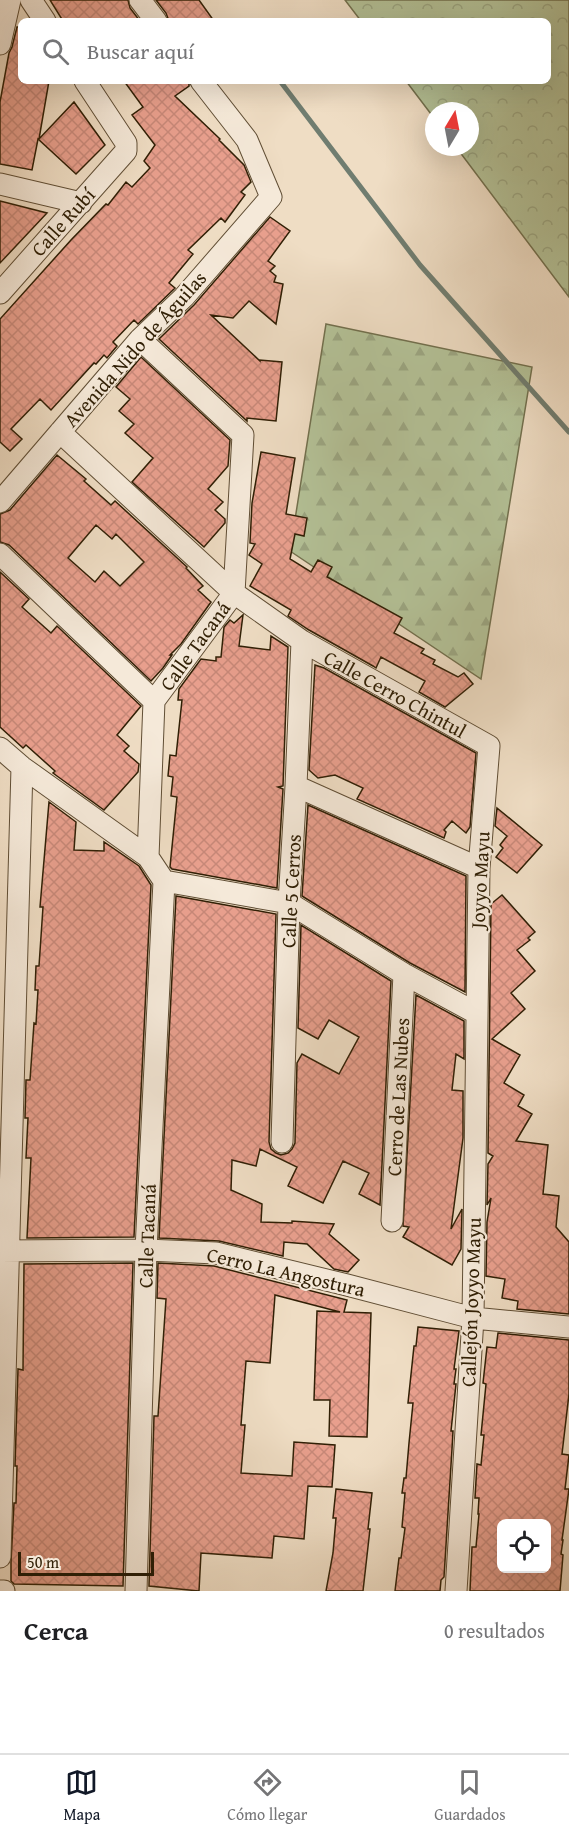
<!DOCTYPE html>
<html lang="es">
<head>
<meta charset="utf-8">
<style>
  body { margin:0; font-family:"Gentium Book Plus",serif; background:#f2f2f2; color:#202124 }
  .controls { position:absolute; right:18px; bottom:18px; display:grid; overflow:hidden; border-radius:9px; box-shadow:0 6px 24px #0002 }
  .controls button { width:54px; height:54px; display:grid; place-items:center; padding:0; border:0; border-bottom:2px solid #e0e0e0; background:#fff; color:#202124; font:30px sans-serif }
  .compass { position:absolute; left:425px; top:102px; width:54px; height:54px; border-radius:50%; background:#fff; box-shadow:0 6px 24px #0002; rotate:10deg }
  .scale { position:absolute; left:18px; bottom:15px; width:136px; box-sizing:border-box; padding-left:6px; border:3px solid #301f05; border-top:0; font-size:16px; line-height:21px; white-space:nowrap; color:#301f05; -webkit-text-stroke:4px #f5e9d9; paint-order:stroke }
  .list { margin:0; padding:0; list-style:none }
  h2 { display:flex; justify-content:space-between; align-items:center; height:78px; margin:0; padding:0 24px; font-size:26px }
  h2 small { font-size:20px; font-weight:400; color:#757577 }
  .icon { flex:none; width:33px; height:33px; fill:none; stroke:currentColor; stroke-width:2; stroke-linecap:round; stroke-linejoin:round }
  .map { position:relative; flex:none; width:569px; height:1591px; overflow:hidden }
  .search { position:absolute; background:#fff; box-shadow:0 6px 24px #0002; left:18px; right:18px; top:18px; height:66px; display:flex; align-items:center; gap:15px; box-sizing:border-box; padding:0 21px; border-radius:9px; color:#757577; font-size:22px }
  .sheet { height:162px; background:#fff }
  nav { display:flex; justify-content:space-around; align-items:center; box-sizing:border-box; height:84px; border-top:2px solid #e0e0e0; background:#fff; font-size:16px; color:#757577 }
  nav a { display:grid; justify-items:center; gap:3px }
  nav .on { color:#111827 }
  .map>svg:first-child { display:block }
  .forest { fill:url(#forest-firs); stroke:#72704e; stroke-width:1.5 }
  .park { fill:url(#park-crowns); stroke:#72704e; stroke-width:1.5 }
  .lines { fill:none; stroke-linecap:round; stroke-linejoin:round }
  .stream { stroke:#707d70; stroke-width:5 }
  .building { fill:url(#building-cross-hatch); stroke:#301f05; stroke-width:1.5; fill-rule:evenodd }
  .street-casing { stroke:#604e35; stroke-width:23 }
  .street { stroke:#f5e9d9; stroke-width:21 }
  .labels { text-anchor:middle; stroke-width:4.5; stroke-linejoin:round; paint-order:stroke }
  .street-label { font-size:20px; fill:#301f05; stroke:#f5e9d9 }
</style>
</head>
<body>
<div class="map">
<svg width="569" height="1591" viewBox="0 0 569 1591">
  <defs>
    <pattern id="forest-firs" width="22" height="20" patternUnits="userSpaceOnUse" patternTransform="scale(1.5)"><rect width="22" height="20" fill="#b4c298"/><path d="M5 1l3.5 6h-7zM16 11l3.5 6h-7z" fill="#9ba682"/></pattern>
    <pattern id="park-crowns" width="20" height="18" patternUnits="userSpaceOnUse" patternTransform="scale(1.5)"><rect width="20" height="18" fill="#b4c298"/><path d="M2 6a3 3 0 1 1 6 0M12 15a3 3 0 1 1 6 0" fill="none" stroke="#9ba682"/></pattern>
    <pattern id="building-cross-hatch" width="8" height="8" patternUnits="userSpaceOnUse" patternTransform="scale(1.5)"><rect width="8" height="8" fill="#e89f8d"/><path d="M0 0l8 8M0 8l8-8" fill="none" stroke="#c78878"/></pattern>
  </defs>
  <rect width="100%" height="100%" fill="#efddc4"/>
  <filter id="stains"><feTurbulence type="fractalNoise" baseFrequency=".00333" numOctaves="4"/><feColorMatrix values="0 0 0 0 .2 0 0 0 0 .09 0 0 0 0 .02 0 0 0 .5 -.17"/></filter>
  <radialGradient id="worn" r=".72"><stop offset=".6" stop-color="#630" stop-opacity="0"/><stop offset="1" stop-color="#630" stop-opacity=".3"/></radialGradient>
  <path class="forest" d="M326,324L532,367L481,679L290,551Z"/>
  <path class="park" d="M345,0H569V297L456,147H470V111H434V118L406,81H548V21H361Z"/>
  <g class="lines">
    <path class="stream" d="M280,81L420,265L569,432"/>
  </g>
  <path class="building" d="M50,0H128L130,8L140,21H63Z
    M156,0H199L214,21H169L166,13Z
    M17,27H21V81H49L39,139L74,102L105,145L76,174L38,139L32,170L0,164V102L9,53L12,47Z
    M124,81H189V86L175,96L220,139L219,140L244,165L251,182L241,192L245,195L225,222L221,218L188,250L193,254L169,283L175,288L138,324L134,320L113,342L117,346L107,358L104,355L96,364L94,363L51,410L40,399L11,429L22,439L10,451L0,442V319L71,240L106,204L108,205L126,182L132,187L150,168L144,161L155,145L132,115L143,107Z
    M0,201L47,213L0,263Z
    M270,217L290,231L268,261L275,266L270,271L276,276L274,282L283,284L276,324L249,301L233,318L211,315L260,361V360L282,362L276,421L247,418V421L159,339L194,305Z
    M141,357L230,440L228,466L208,489L223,502L215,510L225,519V523L204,547L132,482L153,458L125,433L134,424L119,411L130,399L116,387Z
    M261,452L295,458L286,514L307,518L304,536L295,534L290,559L311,572L318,560L332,567L327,577L402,618L394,633L424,649L421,653L435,660L433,664L458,677L464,673L473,684L445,707L419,692L425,681L381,657L376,668L373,666L309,630L288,616L291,610L250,586L262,564L249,555L255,544L250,543L252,503Z
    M57,455L86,479L84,481L111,505L115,501L187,567L186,568L203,586L198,590L211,602L181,644L170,655H172L163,668L151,681L9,545L0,542V514L10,510ZM96,525L112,539L116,534L144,562L120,586L104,571L95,582L68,558Z
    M0,572L29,599L22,607L51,633L57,626L141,706L117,735L129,746L124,751L139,764L138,772L104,810L57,776L53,773L55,771L26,745L23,748L0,727Z
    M243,615L239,646L270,650L271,636L288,647L283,786L278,787L283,789L277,888L172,869L170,867L177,797L171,796L173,777L168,776L170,755L176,756L182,700H178L179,689L201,659L216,661V657H221L224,627L230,620L234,623Z
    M315,665L324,668L476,753L470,827L466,833L452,821L444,830L446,832L444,838L357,799L363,788L335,775L318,778L309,770Z
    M49,802L76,822L74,850L104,851V842L139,866L151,885L134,1237L27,1238L31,1158H26L28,1118H25L26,1080H30L34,1023L36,1024L38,990H35L36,966H39L43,907H40Z
    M308,805L466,876L465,992L410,963L302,896Z
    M497,808L542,845L517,873L496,857L503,848L500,845L507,836L495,826Z
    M502,895L535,932L528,938L530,940L517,950L535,971L511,993L525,1009L492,1039L520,1055L504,1083L524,1095L518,1106L532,1114L516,1141L548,1145L543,1194L559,1196L556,1227L569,1242V1314L517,1309L518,1301L502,1298L505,1279L486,1276L487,1222L491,1198L487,1205L488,1164L493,1156L488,1153L491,904Z
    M176,896L276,914L269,1142L271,1149L276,1153L281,1155L288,1153L292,1149L295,1143L297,1063L302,1054L339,1074L359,1037L329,1020L318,1039L298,1028L301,925L391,981L380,1205L359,1194L369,1173L343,1161L323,1203L288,1186L297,1167L260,1149L256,1166L232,1160L231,1190L262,1204L261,1222L292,1223V1221L334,1224L329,1234L359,1260L348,1272L334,1269L307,1244L284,1242L283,1256L219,1241L159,1238Z
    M416,995L464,1021V1059L456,1054L452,1090L463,1091V1138L451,1229L462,1209L461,1249L452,1265L403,1237L409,1227L403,1226Z
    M133,1263L123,1586L14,1584L11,1581V1562L14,1503H16L17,1466H15L18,1369L23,1370L24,1264Z
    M158,1263L214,1266L347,1300L344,1312L371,1313L367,1437L329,1436L330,1400H314L317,1311L340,1312L275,1295L270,1363L246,1361L241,1425H245L241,1473L292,1476L294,1442L335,1445L332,1487L308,1486L304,1539L274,1536L272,1558L201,1553L199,1591L149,1586L154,1416H158L166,1299L157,1298Z
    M418,1327L459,1331L454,1369H456L454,1384H456L451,1431H453L452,1449L444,1577L441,1580L440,1591H395L399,1558H401L405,1528L402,1527L405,1493H402L404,1478H406L409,1443L413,1403H408L414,1346H416Z
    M498,1333L569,1340V1394L562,1454L569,1455L565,1489H569L562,1540H563L561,1554L563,1555L560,1591H470L472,1547H476L479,1514H478L479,1498H475L477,1464L481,1465L484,1435H481L486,1384L483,1383L487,1347L496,1348ZM501,1524H546V1569H501Z
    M336,1489L372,1493L368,1529H370L363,1591H326L333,1553L336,1518H333Z"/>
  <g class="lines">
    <defs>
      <path id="street" d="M31,0L45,21
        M140,0L156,21
        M0,44L10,0
        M0,184L81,203
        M0,293L126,151V143L85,81
        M140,339L243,435L234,593L154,701L148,857
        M60,432L234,593L302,641L489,746L479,868L473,1318L456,1591
        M0,502L140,339L184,297L271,197L247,140L201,81
        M0,554L154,701
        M0,748L22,767L148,857L164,881L289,903L404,974L476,1013
        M296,786L479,868
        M282,1142L289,903L296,786L302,641
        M392,1221L404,974
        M0,1251L146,1250L216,1253L347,1285L473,1318L569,1327
        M0,1557L22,767
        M0,1591H4
        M136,1591L146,1250L164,881"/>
    </defs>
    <use href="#street" class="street-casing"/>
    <use href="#street" class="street"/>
  </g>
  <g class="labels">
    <g class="street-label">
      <text transform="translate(63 222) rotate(-48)" y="7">Calle Rubí</text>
      <text transform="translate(135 349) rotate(-48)" y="7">Avenida Nido de Águilas</text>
      <text transform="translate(195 646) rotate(-54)" y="7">Calle Tacaná</text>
      <text transform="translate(395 694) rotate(29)" y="7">Calle Cerro Chintul</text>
      <text transform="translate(480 880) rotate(-87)" y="7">Joyyo Mayu</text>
      <text transform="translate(291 891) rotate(-87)" y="7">Calle 5 Cerros</text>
      <text transform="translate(398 1097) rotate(-87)" y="7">Cerro de Las Nubes</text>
      <text transform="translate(147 1236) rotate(-88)" y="7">Calle Tacaná</text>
      <text transform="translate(286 1272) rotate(13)" y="7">Cerro La Angostura</text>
      <text transform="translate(471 1302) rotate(-88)" y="7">Callejón Joyyo Mayu</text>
    </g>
  </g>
  <rect width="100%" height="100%" filter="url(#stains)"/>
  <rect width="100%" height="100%" fill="url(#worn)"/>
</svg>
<div class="controls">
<button><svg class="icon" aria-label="locate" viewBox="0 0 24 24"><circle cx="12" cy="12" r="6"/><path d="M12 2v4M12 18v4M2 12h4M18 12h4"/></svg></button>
</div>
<svg class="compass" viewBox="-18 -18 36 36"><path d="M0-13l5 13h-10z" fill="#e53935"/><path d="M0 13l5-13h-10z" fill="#757577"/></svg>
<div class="scale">50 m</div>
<div class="search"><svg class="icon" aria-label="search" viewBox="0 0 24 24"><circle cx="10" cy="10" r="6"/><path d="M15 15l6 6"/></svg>Buscar aquí</div>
</div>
<section class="sheet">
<h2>Cerca<small>0 resultados</small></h2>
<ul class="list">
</ul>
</section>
<nav>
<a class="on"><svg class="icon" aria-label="map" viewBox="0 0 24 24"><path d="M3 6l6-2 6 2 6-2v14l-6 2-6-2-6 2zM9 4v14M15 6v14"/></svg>Mapa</a>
<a><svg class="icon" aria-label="directions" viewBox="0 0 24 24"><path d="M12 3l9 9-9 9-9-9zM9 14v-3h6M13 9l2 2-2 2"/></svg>Cómo llegar</a>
<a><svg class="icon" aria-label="saved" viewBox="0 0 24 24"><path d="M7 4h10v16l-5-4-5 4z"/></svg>Guardados</a>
</nav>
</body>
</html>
